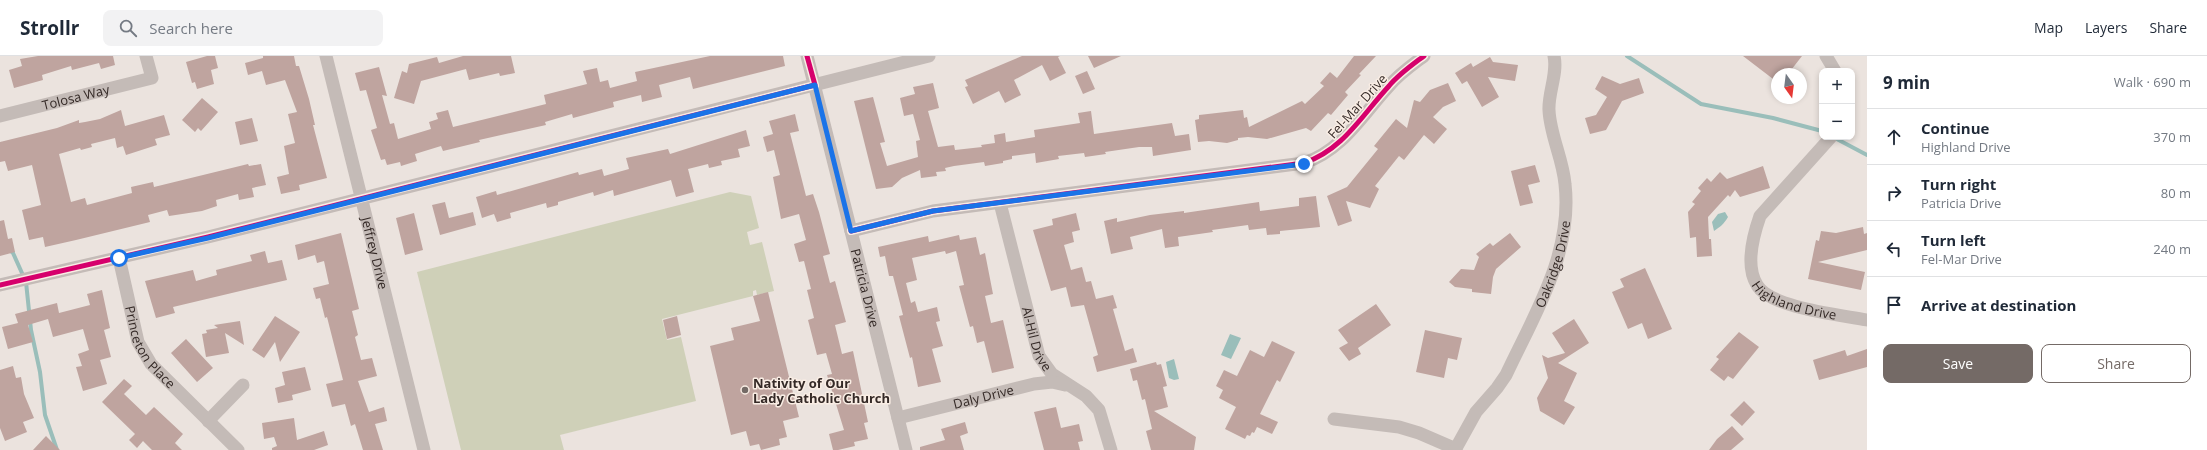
<!DOCTYPE html>
<html lang="en">
<head>
<meta charset="utf-8">
<style>
  body { margin:0; font-family:"Open Sans",sans-serif; background:#f2f2f3; color:#1f2937 }
  .controls { position:absolute; right:12px; top:12px; display:grid; overflow:hidden; border-radius:8px; box-shadow:0 2px 6px #0003 }
  .controls button { width:36px; height:36px; display:grid; place-items:center; padding:0; border:0; border-bottom:1px solid #e0e1e3; background:#fff; color:#1f2937; font:20px sans-serif }
  .compass { position:absolute; left:1771px; top:12px; width:36px; height:36px; border-radius:50%; background:#fff; box-shadow:0 2px 6px #0003; rotate:166deg }
  .stop { position:absolute; width:12px; height:12px; margin:-9px; border:3px solid #1a73e8; border-radius:50%; background:#fff }
  .stop.end { background:#1a73e8; border-color:#fff; box-shadow:0 1px 4px #0008 }
  .list { margin:0; padding:0; list-style:none }
  h2 { display:flex; justify-content:space-between; align-items:center; height:52px; margin:0; padding:0 16px; font-size:17px }
  h2 small { font-size:13px; font-weight:400; color:#747a83 }
  .list li { display:grid; grid-template-columns:26px 1fr auto; gap:12px; align-items:center; box-sizing:border-box; height:56px; padding:0 16px; border-top:1px solid #e0e1e3 }
  .list b { display:block; font-size:15px; white-space:nowrap }
  .list p { margin:0; font-size:13px; white-space:nowrap; color:#747a83 }
  .list em { font-size:13px; font-style:normal; color:#747a83 }
  .actions { display:flex; gap:8px; padding:12px 16px }
  .actions a { flex:1; padding:9px 0; border:1px solid #746a66; border-radius:8px; text-align:center; font-size:14px; color:#746a66 }
  .actions .main { background:#746a66; color:#fff }
  .icon { flex:none; width:22px; height:22px; fill:none; stroke:currentColor; stroke-width:2; stroke-linecap:round; stroke-linejoin:round }
  .map { position:relative; flex:none; width:1867px; height:394px; overflow:hidden }
  header { display:flex; align-items:center; gap:24px; box-sizing:border-box; height:56px; padding:0 20px; background:#fff; border-bottom:1px solid #e0e1e3 }
  header strong { font-size:19px }
  nav { display:flex; gap:22px; margin-inline-start:auto; font-size:14px }
  .search { width:280px; height:36px; background:#f2f2f3; display:flex; align-items:center; gap:10px; box-sizing:border-box; padding:0 14px; border-radius:8px; color:#747a83; font-size:15px }
  main { display:flex }
  aside { flex:1; background:#fff }
  .map>svg:first-child { display:block }
  .green { fill:#cfd0b8 }
  .water { fill:#9abeba }
  .lines { fill:none; stroke-linecap:round; stroke-linejoin:round }
  .stream { stroke:#9abeba; stroke-width:4 }
  .building { fill:#bfa49f }
  .minor { stroke:#c4bbb7; stroke-width:13 }
  .cycleway-casing { stroke:#f9ede4; stroke-width:8 }
  .cycleway { stroke:#d6006c; stroke-width:5 }
  .route { stroke:#1a73e8; stroke-width:5 }
  .poi-dot { fill:#746a66; stroke:#f9ede4; stroke-width:1.5 }
  .labels { text-anchor:middle; stroke-width:3; stroke-linejoin:round; paint-order:stroke }
  .street-label { font-size:13px; fill:#342926; stroke:#f9ede4 }
  .poi-label { font-size:13px; font-weight:bold; fill:#342926; stroke:#f9ede4; text-anchor:start }
</style>
</head>
<body>
<header>
<strong>Strollr</strong>
<div class="search"><svg class="icon" aria-label="search" viewBox="0 0 24 24"><circle cx="10" cy="10" r="6"/><path d="M15 15l6 6"/></svg>Search here</div>
<nav><a>Map</a><a>Layers</a><a>Share</a></nav>
</header>
<main>
<div class="map">
<svg width="1867" height="394" viewBox="0 0 1867 394">
  <rect width="100%" height="100%" fill="#ebe3de"/>
  <path class="green" d="M730,136L751,140L759,172L747,176L750,189L762,186L774,235L757,239L756,234L753,235V240L662,263L667,284L681,281L696,345L560,379L564,394H461L417,216Z"/>
  <path class="water" d="M1725,156L1728,161C1724,168 1720,171 1714,175L1712,166L1718,158Z
    M1230,278L1241,282L1231,303L1221,299Z
    M1174,303L1179,323L1174,324L1169,322L1166,306Z"/>
  <g class="lines">
    <path class="stream" d="M1627,0L1701,48L1773,62L1822,75
      M1833,81L1867,99
      M10,194L13,197L26,226L31,274L40,316L45,359L57,394"/>
  </g>
  <path class="building" d="M38,0H113L115,9L101,13L99,7L72,14L71,10L42,19L43,24L14,32L9,14L22,10L20,3Z
    M207,0H215L218,12L211,14L214,28L197,33L195,26L192,27L186,6Z
    M263,0H294L296,10H299L309,43L315,69H313L327,122L299,129L300,134L281,138L277,121L289,118L284,90L295,87L288,58L297,56L285,24L266,29L262,15L248,19L245,7L263,2Z
    M463,0H511L515,17L500,20L499,17L469,24L466,13L421,25L414,48L394,42L402,15L407,17L409,8L437,1L439,7Z
    M710,0H783L785,10L693,33L690,21L659,29L662,41L642,46L641,39L613,46L614,51L573,62L572,58L545,66L546,69L479,84L480,86L443,95L441,90L415,98L417,105L401,110L400,106L387,109L385,103L381,104L371,74L377,72L366,34L360,35L355,17L379,11L387,40L382,39L390,68L394,67L398,83L431,73L429,66L438,63L436,57L448,54L453,71L546,48L544,39L587,28L583,15L597,12L600,26L608,24L610,32L637,25L635,16Z
    M1022,0H1060L1058,1L1066,17L1050,25L1042,9L1014,24L1021,39L1005,47L999,35L973,48L965,31L968,30L965,24Z
    M1088,0H1121L1094,12Z
    M1354,0H1376L1359,18L1361,19L1345,36L1348,39L1331,59L1328,57L1311,75L1306,72L1267,83L1248,81L1238,82V84L1227,87L1209,85L1198,86L1195,64L1199,63V59L1243,54L1244,62L1247,61L1249,71L1302,45L1305,48L1324,30L1320,27L1330,16L1337,22Z
    M1743,0H1802L1788,18H1777V26Z
    M1490,1L1493,6L1518,9L1515,25L1488,21L1499,41L1482,51L1467,25L1462,28L1455,17L1471,7L1473,11Z
    M1087,15L1095,33L1083,38L1075,20Z
    M1602,20L1620,28L1639,22L1644,37L1622,45L1606,74L1590,78L1585,62L1596,59L1607,41L1595,33Z
    M933,27L939,52L928,55L938,91L954,89L955,94L982,91L981,89L995,87L994,79L1005,77L1006,86L1035,81L1034,74L1080,67L1078,57L1091,55L1094,78L1172,67L1175,80L1189,78L1191,94L1153,100L1152,91H1139L1105,96L1106,98L1085,101L1084,97L1058,100L1059,103L1036,107L1035,97L1012,100V103L1003,105V107L985,110L984,106L954,110L945,112L946,115L936,116L937,120L921,122L920,114L902,122L892,131L876,133L854,45L873,41L885,86L880,87L887,110L918,101L916,85L920,84L913,58L904,60L900,42L915,38L913,31Z
    M1448,27L1456,45L1443,51L1433,61L1447,73L1434,88L1424,79L1404,104L1399,100L1375,130L1379,133L1370,152L1346,145L1352,165L1338,170L1327,140L1347,131L1378,93L1374,90L1396,63L1407,72L1414,44L1420,46L1430,34Z
    M202,42L218,56L201,75L198,72L195,76L182,64Z
    M121,54L125,70L164,59L170,79L155,83L157,89L126,99L123,90L117,92L115,82L91,88L92,91L81,94L80,92L59,98L71,146L85,142L87,149L132,137L131,131L153,126L154,131L248,108L249,110L261,108L266,129L252,132L254,141L239,144L238,138L216,144L217,150L202,155L169,160L167,154L148,159L150,166L76,184L45,191L43,181L29,184L22,154L41,149L32,109L8,115L5,105L0,106V86L57,72L79,64V67L85,66L100,63Z
    M795,58L799,75L790,77L806,140L813,138L819,156L830,198L823,200L830,227L835,225L846,266L835,269L842,298L853,295L868,366L864,367L868,383L854,386L855,390L838,394H833L829,378L844,374L827,319L832,318L826,297L817,299L808,264L814,262L807,234L811,233L804,205L799,206L794,188L806,184L799,158L781,163L773,121L780,119L774,94L767,96L763,81L773,78L769,65Z
    M252,62L258,85L240,89L235,66Z
    M746,74L750,90L738,93L740,101L721,105L722,109L709,112L708,108L688,113L694,136L676,141L671,124L614,140L613,134L594,140L593,136L558,146V149L547,152L546,147L510,157L511,162L497,166L494,158L482,162L476,141L496,135L497,139L578,116L579,119L602,113L604,120L629,113L626,102L668,93L670,98Z
    M1535,109L1540,126L1528,129L1533,147L1520,150L1511,115Z
    M1763,110L1770,132L1740,141L1735,134L1730,141L1728,139L1708,161L1709,183H1711L1712,200L1697,201L1696,181L1690,182L1688,156L1695,148L1692,146L1701,135L1698,132L1707,122L1711,126L1720,116L1727,123Z
    M1316,140L1320,171L1280,175V178L1267,179L1266,172L1249,174L1248,169L1212,174L1213,176L1178,181L1179,190L1165,192L1162,173L1130,181L1133,193L1111,198L1104,165L1117,162V166L1150,159L1184,155V157L1259,146L1260,155L1299,150V142Z
    M445,146L449,162L473,156L476,169L440,179L432,149Z
    M414,157L423,194L405,199L396,162Z
    M1076,157L1080,174L1072,176L1074,186L1064,189L1071,214L1082,211L1086,226L1091,225L1096,243L1113,239L1117,252L1113,253L1125,295L1133,292L1137,306L1097,316L1093,301L1098,299L1084,249L1071,251L1066,231L1051,235L1033,174L1053,169L1052,163Z
    M4,164L8,183L12,182L15,196L0,200V165Z
    M1863,171L1864,178L1867,177V194L1818,206L1865,216L1861,234L1808,223L1816,184L1819,185L1821,175L1836,177Z
    M341,177L359,253L352,255L358,279L355,281L361,304L372,302L377,320L358,325L369,356L384,351L387,365L375,368L383,394H363L355,368L351,370L345,348L332,351L326,328L343,324L327,261L325,262L320,242L316,243L313,232L329,228L324,205L317,207L315,199L298,204L295,189Z
    M1510,177L1521,191L1496,213L1493,221L1491,238L1472,236V233L1455,231L1449,226L1461,213L1474,214L1479,201L1476,198L1490,187L1493,190Z
    M959,179L960,184L976,181L980,199L985,197L993,238L985,240L991,267L1003,264L1014,312L992,317L984,285L977,287L973,270L970,271L959,230L964,229L956,195L946,198L945,195L912,202L917,224L906,227L911,247L915,245L918,256L937,251L940,265L936,266L943,290L932,293L941,326L918,331L912,301L910,302L899,260L903,259L893,220H889L885,200L880,201L878,191L928,180L929,186Z
    M265,195L268,207L282,204L287,224L173,251L175,257L156,262L145,225L193,214L196,225L217,219L216,214L252,205L250,199Z
    M1645,212L1672,273L1648,283L1642,267L1628,273L1612,236L1624,231L1620,223Z
    M102,234L110,272L104,274L111,301L100,304L107,328L83,335L76,311L82,310L78,298L89,294L83,273L53,281L48,263L28,269L33,286L8,293L2,271L18,267L15,258L57,247L59,257L90,249L87,238Z
    M768,236L799,361L783,365L787,381L779,383L780,389L761,394L759,388L750,390L746,375L731,379L710,290L734,284L731,272L760,265L753,240Z
    M1376,248L1391,269L1358,292L1361,298L1349,305L1339,292L1348,287L1338,274Z
    M275,260L300,276L280,306L275,286L264,302L252,294Z
    M677,260L681,279L667,283L663,264Z
    M1574,263L1589,287L1558,307L1577,317L1564,345L1575,351L1564,369L1540,355L1537,342L1548,322L1542,299L1548,302L1565,297L1552,277Z
    M240,265L244,289L225,277L229,297L206,301L202,278L207,277L206,274L218,272L214,269Z
    M1425,274L1462,282L1457,304L1448,302L1444,322L1416,316Z
    M1739,276L1759,291L1733,323L1728,320L1724,325L1710,314L1719,303L1716,301Z
    M186,283L213,312L197,326L171,297Z
    M1272,285L1295,296L1280,326L1277,324L1260,358L1278,366L1272,378L1257,371L1254,377L1252,376L1250,380L1247,379L1245,383L1225,373L1236,351L1219,342L1223,334L1216,330L1224,314L1237,320L1250,294L1264,301Z
    M1867,293V311L1819,324L1813,304L1845,294L1847,300Z
    M1156,306L1157,309L1161,308L1167,330L1163,331L1168,351L1154,355L1196,381L1194,394H1151L1146,375L1152,373L1145,343L1142,344L1137,324L1133,325L1130,313Z
    M13,310L16,322L21,321L24,338L34,362L23,366L27,376L5,385L0,372V314Z
    M305,311L311,334L292,339L293,344L278,347L275,332L285,329L282,316Z
    M124,323L132,330L124,338L146,359L154,351L183,378L175,387L182,394H152L143,385L137,392L129,384L135,378L102,346Z
    M1744,345L1755,356L1742,370L1730,359Z
    M1056,351L1061,372L1079,368L1083,385L1078,386L1080,394H1044L1034,356Z
    M294,362L297,384L324,375L328,389L314,394H272V392L277,390L274,381L264,383L262,367Z
    M965,366L968,377L960,380L964,394H920V391L945,384L941,373Z
    M1732,370L1744,383L1731,394H1709L1717,383Z
    M46,380L60,394H33Z"/>
  <g class="lines">
    <g class="minor">
      <path id="s1" d="M326,0L424,394"/>
      <path id="s2" d="M807,0L906,394"/>
      <path d="M1826,0L1835,15"/>
      <path id="s3" d="M0,60L152,22L146,0"/>
      <path id="s4" d="M1831,81L1760,160C1753,180 1745,210 1757,229C1770,252 1842,259 1867,264"/>
      <path id="s5" d="M1000,147L1039,300L1052,318L1086,340L1099,354L1111,394"/>
      <path d="M851,175L933,155L1304,107C1343,94 1362,59 1389,30C1399,18 1412,9 1424,0"/>
      <path id="s6" d="M119,202L138,286L151,308L238,394"/>
      <path d="M0,229L208,181L929,0"/>
      <path id="s7" d="M898,362L1034,328L1052,326L1065,329"/>
      <path d="M1334,363L1399,371L1419,377L1456,393"/>
      <path d="M208,365L243,329"/>
      <path id="s8" d="M1455,394L1476,356L1497,332L1506,319C1534,259 1573,198 1565,128C1563,103 1550,79 1549,54C1548,37 1558,17 1554,0"/>
    </g>
    <defs>
      <path id="cycleway" d="M851,175L933,155L1304,107C1343,94 1362,59 1389,30C1399,18 1412,9 1424,0
        M0,229L208,181L815,29L807,0"/>
    </defs>
    <use href="#cycleway" class="cycleway-casing"/>
    <use href="#cycleway" class="cycleway"/>
  </g>
  <g class="lines">
    <path class="route" d="M119,202L208,182L815,29L851,175L933,155L1304,108"/>
  </g>
  <circle class="poi-dot" cx="745" cy="334" r="4"/>
  <g class="labels">
    <g class="street-label">
      <text dy="5" stroke="none"><textPath href="#s3" startOffset="78">Tolosa Way</textPath></text>
      <text transform="translate(1357 50) rotate(-48)" y="5">Fel-Mar Drive</text>
      <text dy="5" stroke="none"><textPath href="#s1" startOffset="203">Jeffrey Drive</textPath></text>
      <text dy="5" stroke="none"><textPath href="#s8" startOffset="212">Oakridge Drive</textPath></text>
      <text dy="5" stroke="none"><textPath href="#s2" startOffset="239">Patricia Drive</textPath></text>
      <text dy="5" stroke="none"><textPath href="#s4" startOffset="219">Highland Drive</textPath></text>
      <text dy="5" stroke="none"><textPath href="#s5" startOffset="141">Al-Hil Drive</textPath></text>
      <text dy="5" stroke="none"><textPath href="#s6" startOffset="96">Princeton Place</textPath></text>
      <text dy="5" stroke="none"><textPath href="#s7" startOffset="88">Daly Drive</textPath></text>
    </g>
    <g class="poi-label">
      <text x="753" y="332">Nativity of Our<tspan x="753" dy="15">Lady Catholic Church</tspan></text>
    </g>
  </g>
</svg>
<div class="controls">
<button>+</button>
<button>−</button>
</div>
<svg class="compass" viewBox="-18 -18 36 36"><path d="M0-13l5 13h-10z" fill="#e53935"/><path d="M0 13l5-13h-10z" fill="#747a83"/></svg>
<div class="stop" style="left:119px;top:202px"></div>
<div class="stop end" style="left:1304px;top:108px"></div>
</div>
<aside>
<h2>9 min<small>Walk · 690 m</small></h2>
<ul class="list">
<li><svg class="icon" aria-label="ahead" viewBox="0 0 24 24"><path d="M12 20V5M6 11l6-6 6 6"/></svg><div><b>Continue</b><p>Highland Drive</p></div><em>370 m</em></li>
<li><svg class="icon" aria-label="right" viewBox="0 0 24 24"><path d="M7 20v-9h11M14 6l5 5-5 5"/></svg><div><b>Turn right</b><p>Patricia Drive</p></div><em>80 m</em></li>
<li><svg class="icon" aria-label="left" viewBox="0 0 24 24"><path d="M17 20v-9H6M10 6l-5 5 5 5"/></svg><div><b>Turn left</b><p>Fel-Mar Drive</p></div><em>240 m</em></li>
<li><svg class="icon" aria-label="arrive" viewBox="0 0 24 24"><path d="M6 21V4h12l-3 4 3 4H6"/></svg><div><b>Arrive at destination</b></div></li>
</ul>
<div class="actions"><a class="main">Save</a><a>Share</a></div>
</aside>
</main>
</body>
</html>
